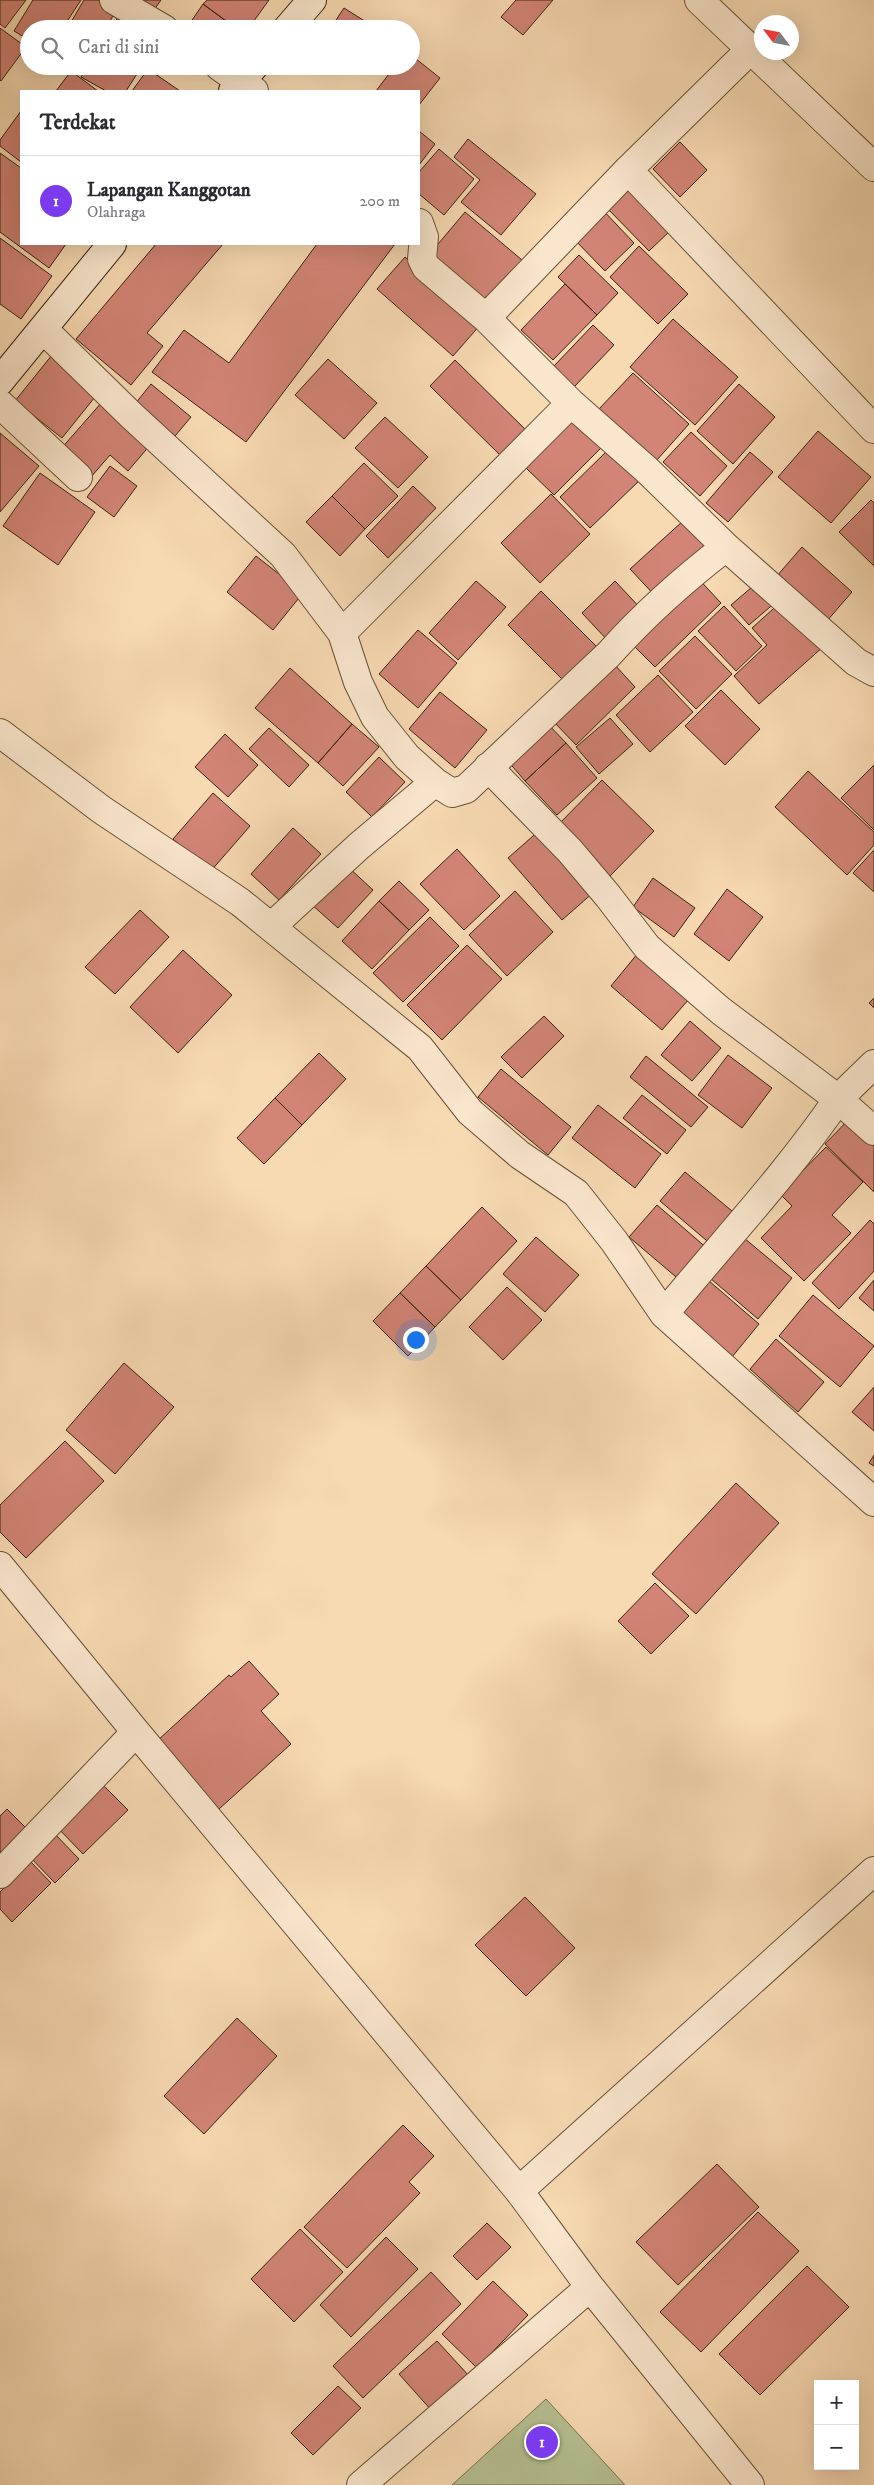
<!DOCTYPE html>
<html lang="id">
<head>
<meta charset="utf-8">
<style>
  body { margin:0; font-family:"IM FELL DW Pica",serif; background:#f7f7f7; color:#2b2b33 }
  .controls { position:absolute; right:15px; bottom:15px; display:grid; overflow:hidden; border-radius:0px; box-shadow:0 5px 20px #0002 }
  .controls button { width:45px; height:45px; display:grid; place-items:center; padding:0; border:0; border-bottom:1px solid #e1e1e2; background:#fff; color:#2b2b33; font:25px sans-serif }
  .compass { position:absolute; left:754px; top:15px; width:45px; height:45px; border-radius:50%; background:#fff; box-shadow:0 5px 20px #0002; rotate:302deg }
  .you { position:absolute; left:415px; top:1339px; width:18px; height:18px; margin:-12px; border:4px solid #fff; border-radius:50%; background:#1a73e8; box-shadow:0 0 0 8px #1a73e833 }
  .badge { display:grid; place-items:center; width:32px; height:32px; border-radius:50%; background:#7c3aed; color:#fff; font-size:16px; font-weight:700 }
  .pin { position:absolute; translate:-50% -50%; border:2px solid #fff; box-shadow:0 1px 5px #0006 }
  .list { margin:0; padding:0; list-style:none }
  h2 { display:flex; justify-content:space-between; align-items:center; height:65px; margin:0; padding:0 20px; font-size:21px }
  h2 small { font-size:16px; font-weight:400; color:#7c7c81 }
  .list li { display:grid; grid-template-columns:32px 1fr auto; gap:15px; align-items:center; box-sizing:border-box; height:90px; padding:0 20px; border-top:1px solid #e1e1e2 }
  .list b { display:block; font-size:19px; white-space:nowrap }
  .list p { margin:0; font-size:16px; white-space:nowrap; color:#7c7c81 }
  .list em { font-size:16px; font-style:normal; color:#7c7c81 }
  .icon { flex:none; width:28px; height:28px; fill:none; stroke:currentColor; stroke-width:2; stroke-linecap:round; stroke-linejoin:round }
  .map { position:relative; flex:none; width:874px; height:2485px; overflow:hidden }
  .search { position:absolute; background:#fff; box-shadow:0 5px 20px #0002; left:20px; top:20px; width:400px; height:55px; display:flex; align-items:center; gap:12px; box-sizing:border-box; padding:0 18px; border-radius:28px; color:#7c7c81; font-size:19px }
  .panel { position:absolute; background:#fff; box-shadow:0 5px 20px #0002; left:20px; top:90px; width:400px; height:155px; border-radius:0px }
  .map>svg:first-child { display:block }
  .green { fill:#b6c092; stroke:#787250 }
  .building { fill:#d28476; stroke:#39240e }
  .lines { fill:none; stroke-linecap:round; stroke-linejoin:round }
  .street-casing { stroke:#685137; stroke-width:30 }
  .secondary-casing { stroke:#39240e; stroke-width:30 }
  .street { stroke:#fae6cd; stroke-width:28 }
  .secondary { stroke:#fae6cd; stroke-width:28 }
</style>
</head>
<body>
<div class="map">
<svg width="874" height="2485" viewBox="0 0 874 2485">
  <rect width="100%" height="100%" fill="#f7d9b2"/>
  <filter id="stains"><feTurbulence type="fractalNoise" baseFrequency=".004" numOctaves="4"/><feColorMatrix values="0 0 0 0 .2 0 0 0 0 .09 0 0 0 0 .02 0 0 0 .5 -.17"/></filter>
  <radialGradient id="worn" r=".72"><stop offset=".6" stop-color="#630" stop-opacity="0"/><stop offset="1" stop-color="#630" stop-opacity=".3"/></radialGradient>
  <path class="green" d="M546,2399L625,2485H452Z"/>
  <path class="building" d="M0,0H26L5,28L0,24Z
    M33,0H81L62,29H29V40L14,31Z
    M84,0H98L116,11L105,29H67Z
    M124,0H161L149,17Z
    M207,0H269L248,29H237L203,4Z
    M516,0H553L523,35L501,17Z
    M203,4L237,29H186Z
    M344,8L374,27L373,29H330Z
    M118,17L137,29H111Z
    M0,28L26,47L1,81L0,80Z
    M411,55L440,78L419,105V91H376L395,66H411Z
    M70,66H83L80,72Z
    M88,66H142L126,91H106L81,77Z
    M148,69L180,91H132Z
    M71,71L98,91H56Z
    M21,111V162L0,146V140Z
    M419,131L435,144L419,165Z
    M468,139L536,194L501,235L461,202L480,180L454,157Z
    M680,142L707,170L680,197L653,169Z
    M439,149L474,179L444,215L419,194V172Z
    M0,153L21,168V244H66L49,268L0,232Z
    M626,184L671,230L649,251L605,206Z
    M600,207L634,243L605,271L571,236Z
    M465,212L522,260L485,304L428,256Z
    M0,238L52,276L21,319L0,304Z
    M156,244H223L147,333L163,346L131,385L76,339Z
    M317,244H395L246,442L152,372L184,330L229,363Z
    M639,246L688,294L658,324L610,277Z
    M579,255L618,293L597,315L558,277Z
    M405,257L481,324L453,356L377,289Z
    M565,284L597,315L553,360L521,330Z
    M673,319L738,377L695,425L630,367Z
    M593,325L614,345L574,387L554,366Z
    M52,355L99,392L62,438L15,401Z
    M328,359L377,403L344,439L295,395Z
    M455,360L529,433L504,459L430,386Z
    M633,373L689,424L656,461L599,409Z
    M151,384L191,417L170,442L131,409Z
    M739,384L775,417L733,464L697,431Z
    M102,402L151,444L128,471L110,455L91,477L60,450Z
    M575,416L604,445L554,495L525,467Z
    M385,417L428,457L398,488L355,448Z
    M818,431L871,477L831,523L778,477Z
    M691,432L727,466L700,496L663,462Z
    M0,433L39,466L0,512Z
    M609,449L640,480L590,528L560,497Z
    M750,452L773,472L728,522L706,503Z
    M364,463L398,496L365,529L332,496Z
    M110,466L137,486L114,517L87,497Z
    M40,473L95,512L58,565L3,526Z
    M413,486L436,508L388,558L366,536Z
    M551,494L590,534L540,583L501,543Z
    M332,496L365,529L340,556L306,522Z
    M871,500L874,503V566L839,532Z
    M683,521L712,552L659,600L630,569Z
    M802,547L852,592L826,622L776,577Z
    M256,556L303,593L273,630L227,592Z
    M694,574L721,603L655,667L627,639Z
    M476,581L506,607L458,660L429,633Z
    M615,581L644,612L611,644L582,613Z
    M759,581L777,601L749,625L731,605Z
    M541,591L597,647L564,681L508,625Z
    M783,600L824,646L759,704L734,676L767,645L752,628Z
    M724,606L762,646L736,671L698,631Z
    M418,630L457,663L418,708L379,674Z
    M695,636L732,674L696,709L659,671Z
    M614,664L635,687L576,745L554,722Z
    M290,668L352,724L318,763L255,708Z
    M658,675L693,712L650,752L616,715Z
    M721,690L760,729L725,765L685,726Z
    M440,692L487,730L455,768L409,729Z
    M610,718L633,744L599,774L576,747Z
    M546,722L566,743L525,781L506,759Z
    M352,724L379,747L343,786L318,763Z
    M269,728L309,765L289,787L249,749Z
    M225,734L258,765L228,797L195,767Z
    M566,743L597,778L557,815L525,781Z
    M379,757L405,782L372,817L346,792Z
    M874,765V830L841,798Z
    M808,771L874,832V845L847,875L775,807Z
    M602,780L654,831L609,877L558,825Z
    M213,793L250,826L210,872L173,839Z
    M293,828L321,854L279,900L251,874Z
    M541,829L595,891L562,920L508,858Z
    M457,849L500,896L464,930L420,884Z
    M874,850V892L853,873Z
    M346,865L373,890L338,928L311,904Z
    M653,878L695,908L674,937L633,907Z
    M399,881L429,910L409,930L379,901Z
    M727,889L763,917L729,961L694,934Z
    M515,891L553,932L507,976L469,935Z
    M379,901L409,930L372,969L342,941Z
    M140,910L169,937L115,994L85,967Z
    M430,917L459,946L403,1002L373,973Z
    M467,945L502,979L442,1040L407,1005Z
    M183,950L232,995L178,1053L130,1007Z
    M638,953L690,998L662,1030L611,986Z
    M874,998V1008L869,1003Z
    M544,1016L564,1036L522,1078L501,1057Z
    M690,1021L721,1048L692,1081L661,1055Z
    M319,1053L346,1079L302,1125L275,1098Z
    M728,1055L772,1088L742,1128L698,1095Z
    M646,1056L708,1107L691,1127L630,1077Z
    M501,1069L571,1127L548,1155L478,1097Z
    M642,1095L686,1130L667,1154L623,1118Z
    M275,1098L302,1125L264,1164L237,1138Z
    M598,1105L661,1154L635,1188L572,1138Z
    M852,1116L874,1138V1192L825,1144Z
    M826,1147L863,1182L832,1215L851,1233L804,1281L761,1238L792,1206L780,1194Z
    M685,1172L738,1216L713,1246L660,1201Z
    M657,1205L709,1250L682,1282L629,1237Z
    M482,1207L517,1241L461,1300L426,1266Z
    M870,1220L874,1224V1271L839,1309L812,1283Z
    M536,1237L579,1275L545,1312L503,1274Z
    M744,1238L792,1278L758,1319L710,1278Z
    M426,1266L461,1300L435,1327L400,1293Z
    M701,1274L759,1324L732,1357L674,1307Z
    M874,1280V1311L859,1298Z
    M507,1287L542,1320L503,1360L469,1327Z
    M400,1293L435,1327L408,1356L373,1321Z
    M813,1295L874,1346L840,1387L779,1336Z
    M776,1339L824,1382L798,1412L750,1369Z
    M124,1363L174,1407L115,1474L66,1430Z
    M874,1387V1431L852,1412Z
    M65,1441L104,1481L26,1558L0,1532V1505Z
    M874,1455V1466L869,1463Z
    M736,1483L779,1523L696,1614L652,1574Z
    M655,1583L689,1616L651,1654L618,1621Z
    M249,1661L279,1694L261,1711L291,1744L219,1809L157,1741L229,1675L231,1677Z
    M100,1782L128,1810L83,1854L55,1825Z
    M7,1809L30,1832L6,1857L0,1851V1816Z
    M53,1832L79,1859L55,1883L28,1855Z
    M31,1862L51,1883L12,1922L0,1909V1892Z
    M525,1897L575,1948L526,1996L475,1945Z
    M237,2018L277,2056L204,2134L164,2096Z
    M403,2125L434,2156L409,2182L420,2193L347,2268L304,2227Z
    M717,2164L759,2207L678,2285L636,2242Z
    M758,2212L799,2251L701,2352L660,2312Z
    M487,2223L511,2247L477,2280L453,2256Z
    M300,2229L343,2272L294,2322L251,2279Z
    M386,2237L418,2269L351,2337L320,2305Z
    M807,2266L849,2307L760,2395L719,2354Z
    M431,2272L461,2304L363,2398L333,2366Z
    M493,2281L528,2315L477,2368L442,2334Z
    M437,2341L470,2377L432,2411L399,2374Z
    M338,2386L361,2408L313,2455L291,2433Z"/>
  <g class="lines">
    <defs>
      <path id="street" d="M114,0L164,29
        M699,0L874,167
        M219,66L254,91
        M628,170L874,429
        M419,223L424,237L422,259L426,267L486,318L571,403L647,470L726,547
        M486,318L628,170L751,49
        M44,330L132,416L283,555L342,633L358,682L375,717L407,757L435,782L452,793L466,789L609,654C644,615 684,579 726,547L856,662L874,672
        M0,404L78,477
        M342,633L571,403
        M0,733L102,810L240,902L420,1048L470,1112L520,1155L576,1193L614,1241L664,1314L874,1502
        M488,767L570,851L608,896L647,947L721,1011L838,1099L874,1064
        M271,927L359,846L435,782
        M664,1314C722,1243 786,1175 838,1099L874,1131
        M0,1566L136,1732L519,2191L590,2287L750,2485
        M0,1874L136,1732
        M519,2191L874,1871
        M361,2485L590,2287"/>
      <path id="secondary" d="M287,29L312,0
        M233,91L254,66
        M0,381L112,244"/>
    </defs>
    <use href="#street" class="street-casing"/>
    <use href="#secondary" class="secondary-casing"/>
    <use href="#street" class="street"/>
    <use href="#secondary" class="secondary"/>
  </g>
  <rect width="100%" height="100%" filter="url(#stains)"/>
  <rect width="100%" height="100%" fill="url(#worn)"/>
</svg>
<div class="controls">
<button>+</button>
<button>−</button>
</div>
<svg class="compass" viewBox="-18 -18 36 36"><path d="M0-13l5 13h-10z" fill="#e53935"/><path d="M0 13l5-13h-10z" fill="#7c7c81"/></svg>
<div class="you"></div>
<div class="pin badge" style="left:542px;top:2442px">1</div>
<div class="search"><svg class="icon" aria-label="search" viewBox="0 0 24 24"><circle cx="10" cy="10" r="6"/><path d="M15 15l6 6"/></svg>Cari di sini</div>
<section class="panel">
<h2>Terdekat<small></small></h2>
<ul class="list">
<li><span class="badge">1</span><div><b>Lapangan Kanggotan</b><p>Olahraga</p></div><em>200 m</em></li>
</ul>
</section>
</div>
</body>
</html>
